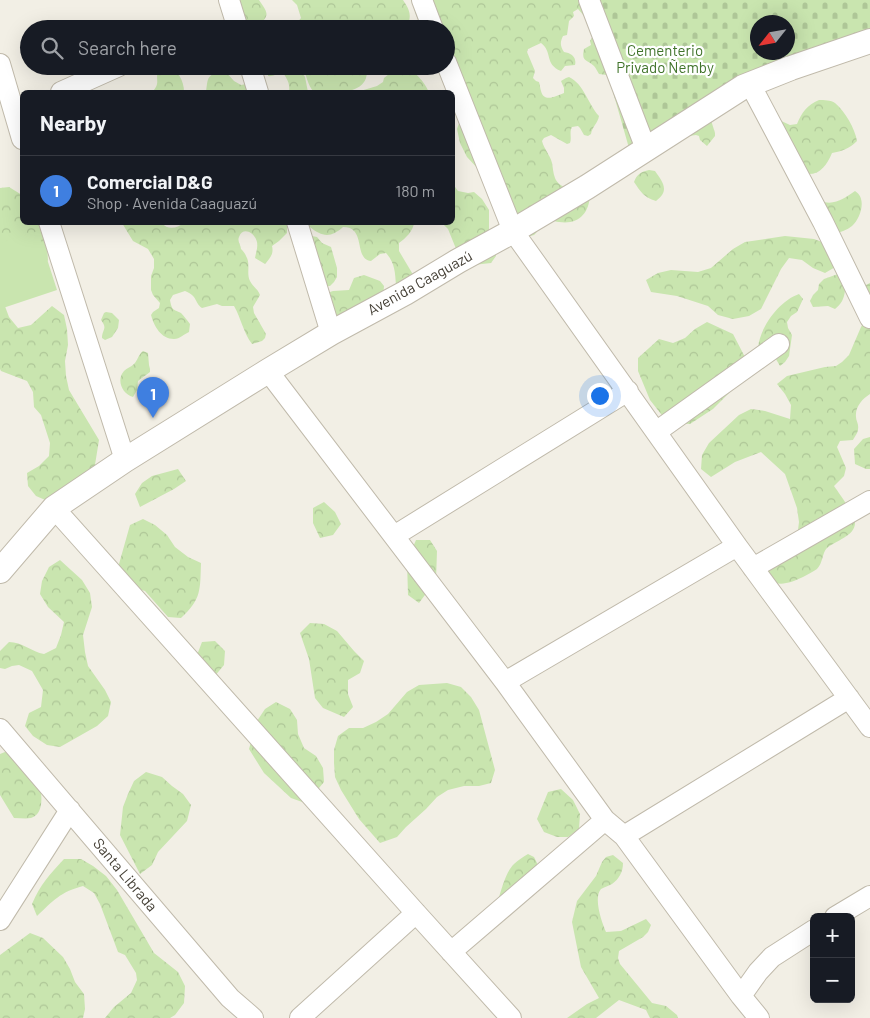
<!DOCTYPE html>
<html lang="en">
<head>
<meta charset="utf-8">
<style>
  body { margin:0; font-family:Barlow,sans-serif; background:#242831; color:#f1f3f6 }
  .controls { position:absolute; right:15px; bottom:15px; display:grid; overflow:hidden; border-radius:8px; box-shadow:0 5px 20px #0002 }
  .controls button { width:45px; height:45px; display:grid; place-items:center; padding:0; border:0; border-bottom:1px solid #363941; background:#171b24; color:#f1f3f6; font:25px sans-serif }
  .compass { position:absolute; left:750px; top:15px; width:45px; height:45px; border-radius:50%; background:#171b24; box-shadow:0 5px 20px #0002; rotate:239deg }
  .you { position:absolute; left:599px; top:395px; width:18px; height:18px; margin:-12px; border:4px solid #fff; border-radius:50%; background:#1a73e8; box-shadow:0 0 0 8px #1a73e833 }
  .badge { display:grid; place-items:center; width:32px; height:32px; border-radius:50%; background:#f24b1d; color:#fff; font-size:16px; font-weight:700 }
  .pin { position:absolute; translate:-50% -41px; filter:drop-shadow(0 1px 2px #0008) }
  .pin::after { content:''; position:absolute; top:26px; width:18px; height:15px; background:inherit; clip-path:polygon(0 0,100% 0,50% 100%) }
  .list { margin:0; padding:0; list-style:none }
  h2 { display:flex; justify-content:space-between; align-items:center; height:65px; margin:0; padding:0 20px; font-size:21px }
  h2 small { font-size:16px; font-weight:400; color:#9ea1a6 }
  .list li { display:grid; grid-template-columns:32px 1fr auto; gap:15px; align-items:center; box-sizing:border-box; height:70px; padding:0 20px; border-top:1px solid #363941 }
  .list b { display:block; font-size:19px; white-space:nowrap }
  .list p { margin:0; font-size:16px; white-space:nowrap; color:#9ea1a6 }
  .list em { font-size:16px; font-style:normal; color:#9ea1a6 }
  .icon { flex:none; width:28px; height:28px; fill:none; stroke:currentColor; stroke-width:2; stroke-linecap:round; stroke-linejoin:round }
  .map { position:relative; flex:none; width:870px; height:1018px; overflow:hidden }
  .search { position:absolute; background:#171b24; box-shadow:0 5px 20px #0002; left:20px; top:20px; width:435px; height:55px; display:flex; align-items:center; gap:12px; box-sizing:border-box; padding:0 18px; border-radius:28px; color:#9ea1a6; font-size:19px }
  .panel { position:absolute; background:#171b24; box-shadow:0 5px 20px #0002; left:20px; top:90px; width:435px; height:135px; border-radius:8px }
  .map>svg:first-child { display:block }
  .forest { fill:url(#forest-crowns) }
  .cemetery { fill:url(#cemetery-stones); fill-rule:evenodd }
  .garden { fill:#c9e5af }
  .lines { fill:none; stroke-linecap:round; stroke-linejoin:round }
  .minor-casing { stroke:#c0baab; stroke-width:22 }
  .tertiary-casing { stroke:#c0baab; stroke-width:26 }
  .minor { stroke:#fff; stroke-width:20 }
  .tertiary { stroke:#fff; stroke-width:24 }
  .labels { text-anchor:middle; stroke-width:4.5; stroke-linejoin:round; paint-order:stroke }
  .park-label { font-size:15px; fill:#41742b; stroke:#fff }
  .street-label { font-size:15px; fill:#443f35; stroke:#fff }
</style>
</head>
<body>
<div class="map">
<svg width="870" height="1018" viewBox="0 0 870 1018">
  <defs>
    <pattern id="forest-crowns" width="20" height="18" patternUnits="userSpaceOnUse" patternTransform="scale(1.25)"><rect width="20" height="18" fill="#c9e5af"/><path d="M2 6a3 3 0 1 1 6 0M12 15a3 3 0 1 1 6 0" fill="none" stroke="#aec697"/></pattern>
    <pattern id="cemetery-stones" width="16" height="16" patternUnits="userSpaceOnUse" patternTransform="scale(1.25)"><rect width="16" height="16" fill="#c9e5af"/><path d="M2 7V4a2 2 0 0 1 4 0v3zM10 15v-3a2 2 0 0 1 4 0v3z" fill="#aec697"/></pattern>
  </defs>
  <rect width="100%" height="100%" fill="#f2efe5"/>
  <path class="forest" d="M222,0H259C271,17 267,14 258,29H233Z
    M292,0H403C410,10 413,18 405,29H290C293,24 298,22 301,18L297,5Z
    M420,0H605L585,17L578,9L573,12L574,16L569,21L567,35L563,36C560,42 560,46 564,52C571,53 577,57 575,65L565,66L561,71C544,64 553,52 541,43L528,49L527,52L535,71L533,78L536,81L539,82C540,85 540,88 541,91C544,103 556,96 564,93V88L561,81L566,78L569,77C584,84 588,104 599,116C598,123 592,127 591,134L588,136L584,135L580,128L578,126L572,127C569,132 572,138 570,143L567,144L551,135L544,138L542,141C544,149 550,155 552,163C553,168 553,173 555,178C559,189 579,192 590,195C589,214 578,225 559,222C553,221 549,220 544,223C539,225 538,232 534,235C531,236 525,237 522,237L480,171L467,157L460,143L457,129L460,120L446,66V29H424L419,22L415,12Z
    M593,36L607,75L599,74C597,71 596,68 594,66C587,59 581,62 584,49L591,45L590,41Z
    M166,66C178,69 184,81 184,92H152C161,83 155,80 158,71Z
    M284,66H299L305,77L308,92H289C290,84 288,80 283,73C278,73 272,77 268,76V70Z
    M302,66H366C373,96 333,93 314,92C307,85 307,75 302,66Z
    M398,70C401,70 403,69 406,70C417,71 425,84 429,92H357L377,86L383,82L384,78L389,74Z
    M220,71L226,72L234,81L241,85L246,84L241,73L243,71L264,92H206C208,79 206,76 220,71Z
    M819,100C824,100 831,100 835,103C845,111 855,129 857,141C849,149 842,151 832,153C827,165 820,175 807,174L777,119L790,125L797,124C802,112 807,105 819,100Z
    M710,117L715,133V136L707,146L700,140L699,136L696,135L689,136Z
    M649,170L655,171C663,182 670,191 656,201C643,197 641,192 634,182C637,174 641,172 649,170Z
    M453,184L458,191L468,193L474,192L482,199L489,210V231L496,250V256L491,263L482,264L463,266L448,229L442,223L452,222Z
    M9,187L22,195V222L40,223L47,246L48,260L41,273L0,287V188Z
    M855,191C867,198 861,218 852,226C847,230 841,232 834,234L824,202C836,205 846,197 855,191Z
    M185,222L287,223V233L279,241L272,246C274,254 270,258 265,264L255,258C256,252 258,248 257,242C255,233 243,226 239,237C237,241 241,245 241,249C243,251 245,253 246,256C251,264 246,273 250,281C253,287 258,289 260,295L253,307L254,313L266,334L265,338L262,341L252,344C243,332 241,318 234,306H222L217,304L202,308C194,302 198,296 185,291L173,295L170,300C172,311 173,309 181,313C184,316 187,320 190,324L189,332C184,334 180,339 174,339C161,339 154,326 151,315L153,312L159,308L160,303L153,295L151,290V276L154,268V259L148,249L133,241L122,223H162C168,231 178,228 185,222Z
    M293,223H414C413,231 406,238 399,243V251L418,283L396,285C395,272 395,263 386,253L380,254L371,261C353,259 367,227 343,227C331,238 322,237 310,227L304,229Z
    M307,235L317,237L322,243L331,247L337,268V277L334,282L330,286L317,287Z
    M785,236L814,239L827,244L837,266L825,273L813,268L802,260L789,258L781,269L761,309L749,316L733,319L718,315L708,306L677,296L651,292L646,280L658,273L671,270L698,272L711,268L733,249L745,242Z
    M838,274L847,277C844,290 847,300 835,309L828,306L813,307L810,301L813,295L818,290L819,284L824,279Z
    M364,275L380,281L384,286L383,298L337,322L327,293L333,291L349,290L354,278Z
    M870,283V394C862,399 855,407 856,417C856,421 859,424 858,429C858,433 855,436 853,440L840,441L837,447L846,468L844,476L834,486C839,493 855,515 855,523C855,536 835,541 827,548C822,553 823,563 817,569C813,572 808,574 803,577C788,584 774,589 762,573L794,536L798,530L799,522L797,508L785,474L761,452L735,462L711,477L701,469L702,455L709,443L739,415L751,409L765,411L790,419L791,405L785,394L777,384L787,376L825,367L836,366L842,362L849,355L861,327L870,312L862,291L866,285Z
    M0,293L9,317L18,328L31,325L52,306L64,315L67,329L68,345L65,361L66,376L69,390L99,440L94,471L50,502L36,496L28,486L27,473L39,466L49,456L50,443L41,415L34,407L33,392L27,381L1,371L0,369Z
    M799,294L803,299L797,312L791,316L787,322L788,328L792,335L789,356L785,362L780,366L773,354L758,348C760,327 779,301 799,294Z
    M106,312L112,313L119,320L118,328L112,337L105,340L102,338C102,329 108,329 101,320L104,313Z
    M707,322L733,334L747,361L735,387L713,409L690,424L668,423L650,400L638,371V358L659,339L673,343L685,338L695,329Z
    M143,351L148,353L149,365L150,369V372L138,381L137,390L133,397C122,394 116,380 124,371C127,368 131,367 134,364C138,360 138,355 143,351Z
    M870,437V469H866L855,464L854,449L863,439Z
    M178,469L186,481L174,489L140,507L135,494L142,483L152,476Z
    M324,502L335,512L341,524L333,535L320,538L313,523V508Z
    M143,519L155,525L167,535L175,547L188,557L201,563C200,589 202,599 181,618L168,617L145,591L131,587L120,578L119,564L130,525Z
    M416,540H430L437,551L436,580L419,603L408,595L407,561Z
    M60,560L82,580L90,593L92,607L83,635L85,652L88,666L105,690L111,702L108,716L97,726L60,747L47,745L33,736L25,726L29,713L41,707L43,690L32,671L19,665L12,666L5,669L0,668V651L9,642C22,642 32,652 44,654L56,648L61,635L64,622L48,607L40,594L42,581L49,567Z
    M310,623L324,624L337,631L354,651L364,661L360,673L348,680V694L353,707L344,717L323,708L315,698L309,659L300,633Z
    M215,641L225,651L224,665L214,677L197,655L202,642Z
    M447,683L461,687L471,697L479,710L495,770L491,783L479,786H464L448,790L437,797L426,809L406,827L397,837L380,843L359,819L341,790L335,777L334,763V750L338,736L349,728H363L376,722L388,714L407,692L419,685Z
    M276,702L290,709L297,720L298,734L304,748L316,756L323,768L324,782L314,794L305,803L291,798L264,773L249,749L257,721L265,709Z
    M5,752H12L41,792C42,801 42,815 31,818C26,819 20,818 14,818L0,795V754Z
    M146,772L162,777L172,786L183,794L191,805L187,821L158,852L152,865L140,874L120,835L123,807L128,794L134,781Z
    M561,789L573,800L580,814L579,829L568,837H557L544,832L537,819L548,792Z
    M528,854L534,857L537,863L539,871L498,900C502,889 505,873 514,864C518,860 523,857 528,854Z
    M613,855L623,863C623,872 619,879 612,884C609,886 604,887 601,889C593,898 602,923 606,932L621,931L646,919L651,925L648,932L643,937L619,951L618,958L620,964L652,1003L666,1006L677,1015L678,1018H650L646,1010L619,1000L596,1018H567L587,1004L599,998L581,967L572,922L577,901L596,876L602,862L606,857Z
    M64,859H81L93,866L106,876L117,890L154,953L178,972L185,986L184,1003L175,1015L170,1018H105L114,1007L131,993L137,980L136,973L125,955L118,952L100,904L94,893L83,886C60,892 53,901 37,916L32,904C40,885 50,874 64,859Z
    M30,933L43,938L63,957L70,969L75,982L84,994L85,1009L83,1018H0V955Z"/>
  <path class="cemetery" d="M586,0H870V49L745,84L629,148L589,8ZM758,22H788V52H758Z"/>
  <path class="garden" d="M38,231L57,290L0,309V243Z"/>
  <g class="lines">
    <defs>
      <path id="minor" d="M229,0L238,29
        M422,0L433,29
        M589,0L646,149
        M446,62L513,231L737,546L870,727
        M0,64L22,139
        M250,66L258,92
        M750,84L823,222L870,318
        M61,92L119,66
        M49,222L125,460
        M297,222L331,333
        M268,371L505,682L605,820L624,836L741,996L759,1018
        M656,432L779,344
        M54,508L416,913L511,1018
        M394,536L628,391
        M753,568L870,501
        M505,682L737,546
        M0,729L230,998L253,1018
        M624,836L849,698
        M835,917L870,896
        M0,920L70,810
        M451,952L605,820
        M741,996L758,972L772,957L814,930
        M300,1018L416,913"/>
      <path id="tertiary" d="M0,571L54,508L125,460L268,371L331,333L405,293L458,261L513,231L587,187L743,87L791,68L870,41"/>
    </defs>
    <use href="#minor" class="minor-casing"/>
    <use href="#tertiary" class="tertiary-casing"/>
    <use href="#minor" class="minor"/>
    <use href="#tertiary" class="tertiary"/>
  </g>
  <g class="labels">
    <g class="park-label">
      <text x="665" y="56">Cementerio<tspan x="665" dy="17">Privado Ñemby</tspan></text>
    </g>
    <g class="street-label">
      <text transform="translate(420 283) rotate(-29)" y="5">Avenida Caaguazú</text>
      <text transform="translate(125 875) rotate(50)" y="5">Santa Librada</text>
    </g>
  </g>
</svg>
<div class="controls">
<button>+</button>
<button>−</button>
</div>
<svg class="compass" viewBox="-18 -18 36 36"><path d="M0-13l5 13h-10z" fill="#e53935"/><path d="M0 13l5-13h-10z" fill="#9ea1a6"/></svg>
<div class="you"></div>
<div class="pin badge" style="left:153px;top:418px;background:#3f7fe0">1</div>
<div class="search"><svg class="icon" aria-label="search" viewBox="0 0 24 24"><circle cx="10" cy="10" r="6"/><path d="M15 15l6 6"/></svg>Search here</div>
<section class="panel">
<h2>Nearby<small></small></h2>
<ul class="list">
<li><span class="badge" style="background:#3f7fe0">1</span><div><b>Comercial D&amp;G</b><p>Shop · Avenida Caaguazú</p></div><em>180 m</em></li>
</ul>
</section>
</div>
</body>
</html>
